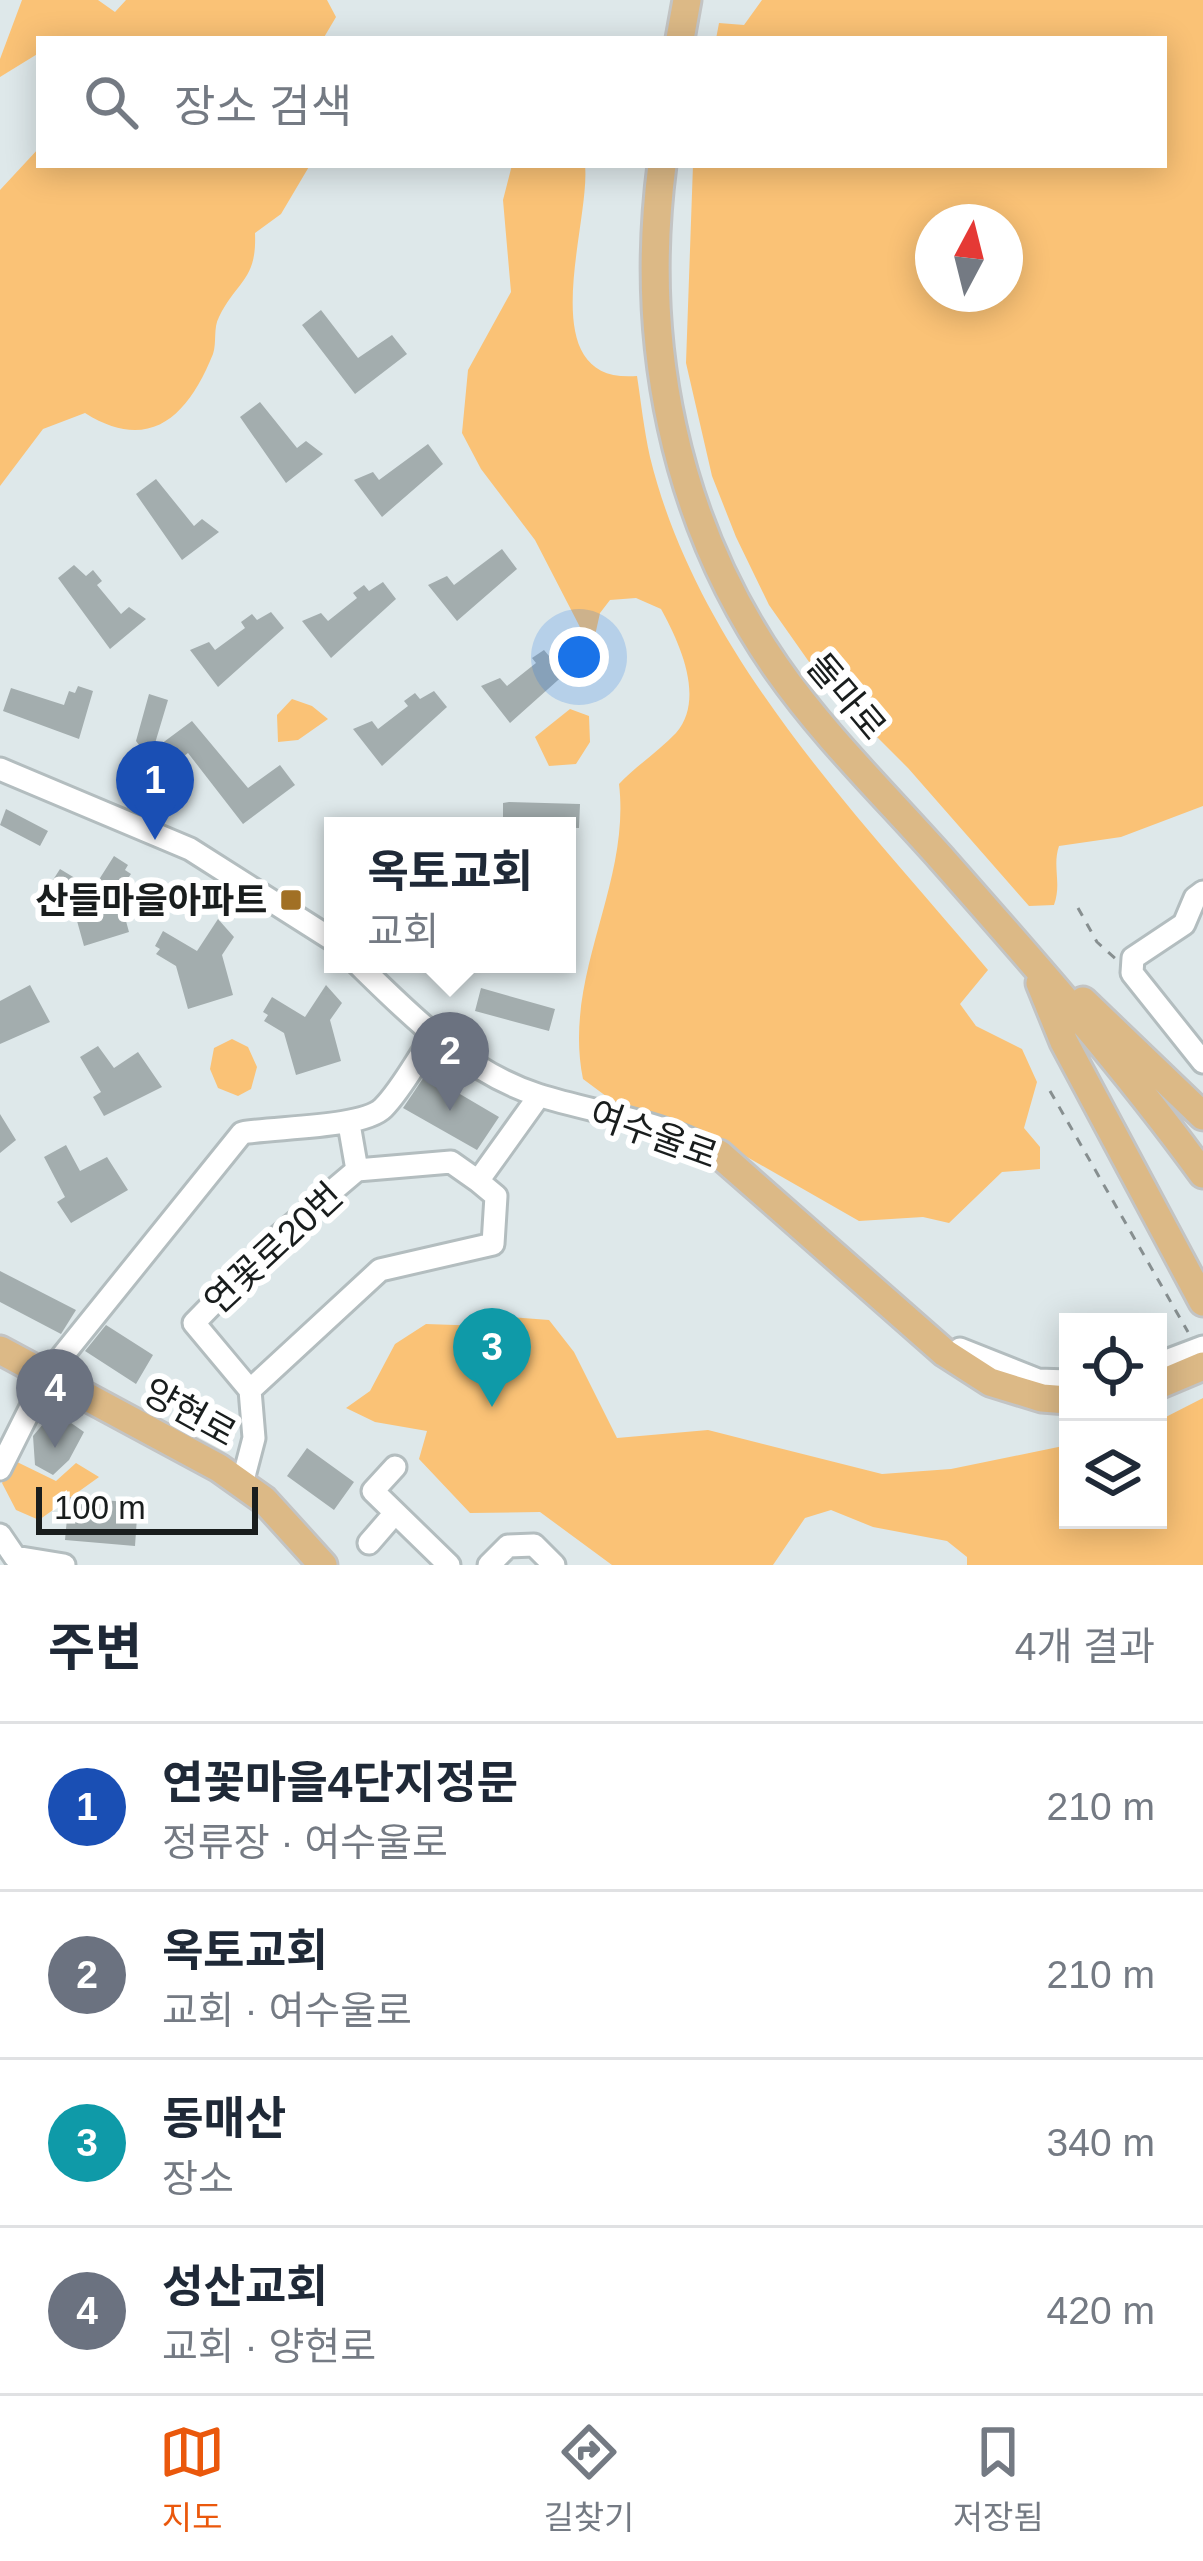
<!DOCTYPE html>
<html lang="ko">
<head>
<meta charset="utf-8">
<style>
  body { margin:0; font-family:Arial,"Noto Sans KR",sans-serif; background:#f6f6f7; color:#1f2937 }
  .controls { position:absolute; right:36px; bottom:36px; display:grid; overflow:hidden; border-radius:0px; box-shadow:0 6px 30px #0003 }
  .controls button { width:108px; height:108px; display:grid; place-items:center; padding:0; border:0; border-bottom:3px solid #e0e1e3; background:#fff; color:#1f2937; font:60px sans-serif }
  .compass { position:absolute; left:915px; top:204px; width:108px; height:108px; border-radius:50%; background:#fff; box-shadow:0 6px 30px #0003; rotate:7deg }
  .scale { position:absolute; left:36px; bottom:30px; width:222px; box-sizing:border-box; padding-left:12px; border:6px solid #191d1d; border-top:0; font-size:33px; line-height:42px; white-space:nowrap; color:#191d1d; -webkit-text-stroke:9px #fff; paint-order:stroke }
  .you { position:absolute; left:579px; top:657px; width:42px; height:42px; margin:-30px; border:9px solid #fff; border-radius:50%; background:#1a73e8; box-shadow:0 0 0 18px #1a73e833 }
  .badge { display:grid; place-items:center; width:78px; height:78px; border-radius:50%; background:#ea580c; color:#fff; font-size:39px; font-weight:700 }
  .pin { position:absolute; translate:-50% -99px; filter:drop-shadow(0 3px 6px #0008) }
  .pin::after { content:''; position:absolute; top:63px; width:42px; height:36px; background:inherit; clip-path:polygon(0 0,100% 0,50% 100%) }
  .popup { position:absolute; left:324px; top:817px; width:252px; height:156px; box-sizing:border-box; display:grid; place-content:center; border-radius:0px; background:#fff; filter:drop-shadow(0 3px 9px #0005); font-size:39px; white-space:nowrap; color:#747a83 }
  .popup b { font-size:45px; color:#1f2937 }
  .popup::after { content:''; position:absolute; left:50%; top:100%; margin-left:-24px; border:24px solid transparent; border-top-color:#fff }
  .list { margin:0; padding:0; list-style:none }
  h2 { display:flex; justify-content:space-between; align-items:center; height:156px; margin:0; padding:0 48px; font-size:51px }
  h2 small { font-size:39px; font-weight:400; color:#747a83 }
  .list li { display:grid; grid-template-columns:78px 1fr auto; gap:36px; align-items:center; box-sizing:border-box; height:168px; padding:0 48px; border-top:3px solid #e0e1e3 }
  .list b { display:block; font-size:45px; white-space:nowrap }
  .list p { margin:0; font-size:39px; white-space:nowrap; color:#747a83 }
  .list em { font-size:39px; font-style:normal; color:#747a83 }
  .icon { flex:none; width:66px; height:66px; fill:none; stroke:currentColor; stroke-width:2; stroke-linecap:round; stroke-linejoin:round }
  .map { position:relative; flex:none; width:1203px; height:1565px; overflow:hidden }
  .search { position:absolute; background:#fff; box-shadow:0 6px 30px #0003; left:36px; right:36px; top:36px; height:132px; display:flex; align-items:center; gap:30px; box-sizing:border-box; padding:0 42px; border-radius:0px; color:#747a83; font-size:45px }
  .sheet { height:828px; background:#fff }
  nav { display:flex; justify-content:space-around; align-items:center; box-sizing:border-box; height:168px; border-top:3px solid #e0e1e3; background:#fff; font-size:33px; color:#747a83 }
  nav a { display:grid; justify-items:center; gap:6px }
  nav .on { color:#ea580c }
  .map>svg:first-child { display:block }
  .green { fill:#fac276; fill-rule:evenodd }
  .building { fill:#a3adae }
  .lines { fill:none; stroke-linecap:round; stroke-linejoin:round }
  .minor-casing { stroke:#b3bdbf; stroke-width:27 }
  .major-casing { stroke:#c3c4c4; stroke-width:33 }
  .path { stroke:#878f90; stroke-width:3; stroke-dasharray:9 9; stroke-linecap:butt }
  .minor { stroke:#fff; stroke-width:21 }
  .major { stroke:#dcb986; stroke-width:27 }
  .poi-dot { fill:#a17025; stroke:#fff; stroke-width:4.5 }
  .labels { text-anchor:middle; stroke-width:12; stroke-linejoin:round; paint-order:stroke }
  .street-label { font-size:36px; fill:#191d1d; stroke:#fff }
  .poi-label { font-size:36px; font-weight:bold; fill:#191d1d; stroke:#fff; text-anchor:end }
</style>
</head>
<body>
<div class="map">
<svg width="1203" height="1565" viewBox="0 0 1203 1565">
  <rect width="100%" height="100%" fill="#dee8ea"/>
  <path class="green" d="M22,0H98L115,12L126,0H327L336,17L323,39H39V53L0,77V59Z
    M762,0H1203V806L1121,837L1059,846C1052,867 1062,883 1054,905L1029,906L908,768L826,686L769,605L736,537L712,476L686,363L693,165H1164V39H716L719,23L744,25ZM933,222H1005V294H933Z
    M39,148V165H310L281,214L255,233C257,281 237,280 219,317C213,328 217,342 213,354C188,416 150,454 85,413L43,429L0,486V190Z
    M512,165H585C591,224 529,385 637,376C641,402 644,430 650,457C699,657 860,817 988,970L960,1004L976,1026L1022,1049L1037,1082L1024,1128L1040,1147V1169L1002,1172L949,1223L923,1217L859,1221L740,1153L618,1105L583,1079C562,976 631,885 619,784C636,766 659,751 676,733C706,698 679,642 661,609L636,598L610,600L600,613L594,640L582,631L535,540L481,469L462,433L468,370L511,292L503,200Z
    M292,699L312,706L328,719L298,740L278,742L277,715Z
    M570,709L589,716L590,742L576,764L549,766L535,737Z
    M232,1039L248,1047L257,1067L251,1089L238,1096L218,1088L210,1069L214,1048Z
    M510,1317L549,1320L574,1352L617,1438L708,1430L882,1474L951,1469L1068,1445V1520H1158V1421L1203,1398V1565H967V1557L947,1541L873,1527L831,1510L805,1518L773,1565H612L540,1512L470,1513L419,1459L427,1431L375,1422L346,1408L370,1391L395,1344L426,1324L484,1326Z
    M15,1461L56,1481L76,1463L99,1477L39,1520L16,1510L2,1483Z"/>
  <path class="building" d="M321,310L358,358L392,335L407,354L355,394L302,325Z
    M260,402L297,448L306,441L323,454L286,483L240,417Z
    M428,444L443,464L382,517L354,480L373,472L379,480Z
    M156,479L194,526L202,519L219,532L182,560L136,494Z
    M502,549L517,569L457,621L428,585L447,576L454,585Z
    M74,565L86,576L93,570L102,581L97,585L121,614L129,607L146,619L110,649L58,578Z
    M383,582L396,599L331,658L302,621L321,613L328,621L357,598L353,593L364,585L369,591Z
    M271,612L284,628L218,687L190,650L209,642L215,650L245,628L241,622L252,614L257,620Z
    M563,647L576,664L510,723L481,686L500,678L507,686L536,663L532,658L544,650L549,656Z
    M78,686L93,691L79,739L3,711L11,688L64,705L69,691L75,693Z
    M434,691L447,707L382,766L353,729L372,721L378,729L408,706L404,701L415,693L420,699Z
    M149,694L168,700L153,750L192,721L248,788L280,765L295,785L243,824L188,753L161,774L136,741Z
    M509,802L580,804L579,828L503,826V803Z
    M6,809L48,831L40,846L0,825Z
    M114,856L128,865L125,870L131,874L118,892L129,932L84,946L72,903L53,892L56,886L51,883L60,869L93,889Z
    M218,919L234,937L222,955L233,995L188,1009L176,966L156,954L160,949L155,946L163,931L197,951Z
    M30,985L50,1022L0,1044V1001Z
    M326,985L342,1003L330,1020L341,1061L296,1075L284,1033L264,1021L268,1015L263,1012L272,997L305,1017Z
    M481,988L555,1009L549,1031L475,1011Z
    M98,1046L114,1068L138,1052L162,1087L104,1116L93,1097L101,1092L80,1057Z
    M426,1074L499,1117L477,1150L403,1108Z
    M0,1114L16,1140L0,1153Z
    M66,1145L80,1171L107,1157L128,1190L71,1223L57,1202L65,1197L44,1157Z
    M0,1271L76,1310L61,1334L0,1302Z
    M106,1325L153,1355L136,1384L85,1351Z
    M54,1411L84,1432L69,1460L53,1475L35,1465L33,1436Z
    M307,1448L354,1482L334,1510L287,1476Z
    M69,1497L138,1503L135,1546L65,1540Z"/>
  <g class="lines">
    <defs>
      <path id="minor" d="M0,769L190,849L333,940
        M1203,892L1195,898L1184,924L1133,958L1132,973L1203,1062
        M358,964C410,1015 466,1072 538,1095C601,1115 677,1122 732,1163
        M349,1124L357,1170L279,1236L194,1323L250,1390L380,1270L493,1244L496,1196L478,1181L539,1096
        M357,1170L451,1162L478,1181
        M960,1349L1038,1380L1068,1381
        M1158,1364L1203,1347
        M395,1467L373,1491L449,1565
        M0,1469L47,1375L242,1133C275,1127 363,1128 383,1108C402,1089 417,1059 433,1037
        M242,1484L254,1438L250,1390
        M0,1535L15,1557L64,1565
        M369,1543L395,1513
        M489,1565L508,1546L534,1545L554,1565"/>
      <path id="major" d="M680,39L687,0
        M662,165C639,341 674,520 776,667C824,736 886,796 942,859C1032,961 1123,1064 1203,1174
        M1040,983L1064,1042L1203,1302
        M1083,1001L1203,1116
        M719,1154L945,1353L990,1382L1042,1398L1068,1400
        M0,1350L219,1468L264,1500L323,1565
        M1158,1385L1203,1366"/>
    </defs>
    <use href="#minor" class="minor-casing"/>
    <use href="#major" class="major-casing"/>
    <path class="path" d="M1078,908L1097,942L1117,960
      M1050,1091L1188,1332"/>
    <use href="#minor" class="minor"/>
    <use href="#major" class="major"/>
  </g>
  <rect class="poi-dot" x="279" y="888" width="24" height="24" rx="6"/>
  <g class="labels">
    <g class="street-label">
      <text transform="translate(847 696) rotate(50)" y="13">돌마로</text>
      <text transform="translate(654 1134) rotate(20)" y="13">여수울로</text>
      <text transform="translate(273 1248) rotate(-43)" y="13">연꽃로20번</text>
      <text transform="translate(190 1412) rotate(29)" y="13">양현로</text>
    </g>
    <g class="poi-label">
      <text x="267" y="913">산들마을아파트</text>
    </g>
  </g>
</svg>
<div class="controls">
<button><svg class="icon" aria-label="locate" viewBox="0 0 24 24"><circle cx="12" cy="12" r="6"/><path d="M12 2v4M12 18v4M2 12h4M18 12h4"/></svg></button>
<button><svg class="icon" aria-label="layers" viewBox="0 0 24 24"><path d="M12 4l9 5-9 5-9-5zM3 14l9 5 9-5"/></svg></button>
</div>
<svg class="compass" viewBox="-18 -18 36 36"><path d="M0-13l5 13h-10z" fill="#e53935"/><path d="M0 13l5-13h-10z" fill="#747a83"/></svg>
<div class="scale">100 m</div>
<div class="you"></div>
<div class="pin badge" style="left:155px;top:840px;background:#1a4fb4">1</div>
<div class="pin badge" style="left:450px;top:1111px;background:#6b7280">2</div>
<div class="popup"><b>옥토교회</b>교회</div>
<div class="pin badge" style="left:492px;top:1407px;background:#0f9aa8">3</div>
<div class="pin badge" style="left:55px;top:1448px;background:#6b7280">4</div>
<div class="search"><svg class="icon" aria-label="search" viewBox="0 0 24 24"><circle cx="10" cy="10" r="6"/><path d="M15 15l6 6"/></svg>장소 검색</div>
</div>
<section class="sheet">
<h2>주변<small>4개 결과</small></h2>
<ul class="list">
<li><span class="badge" style="background:#1a4fb4">1</span><div><b>연꽃마을4단지정문</b><p>정류장 · 여수울로</p></div><em>210 m</em></li>
<li><span class="badge" style="background:#6b7280">2</span><div><b>옥토교회</b><p>교회 · 여수울로</p></div><em>210 m</em></li>
<li><span class="badge" style="background:#0f9aa8">3</span><div><b>동매산</b><p>장소</p></div><em>340 m</em></li>
<li><span class="badge" style="background:#6b7280">4</span><div><b>성산교회</b><p>교회 · 양현로</p></div><em>420 m</em></li>
</ul>
</section>
<nav>
<a class="on"><svg class="icon" aria-label="map" viewBox="0 0 24 24"><path d="M3 6l6-2 6 2 6-2v14l-6 2-6-2-6 2zM9 4v14M15 6v14"/></svg>지도</a>
<a><svg class="icon" aria-label="directions" viewBox="0 0 24 24"><path d="M12 3l9 9-9 9-9-9zM9 14v-3h6M13 9l2 2-2 2"/></svg>길찾기</a>
<a><svg class="icon" aria-label="saved" viewBox="0 0 24 24"><path d="M7 4h10v16l-5-4-5 4z"/></svg>저장됨</a>
</nav>
</body>
</html>
